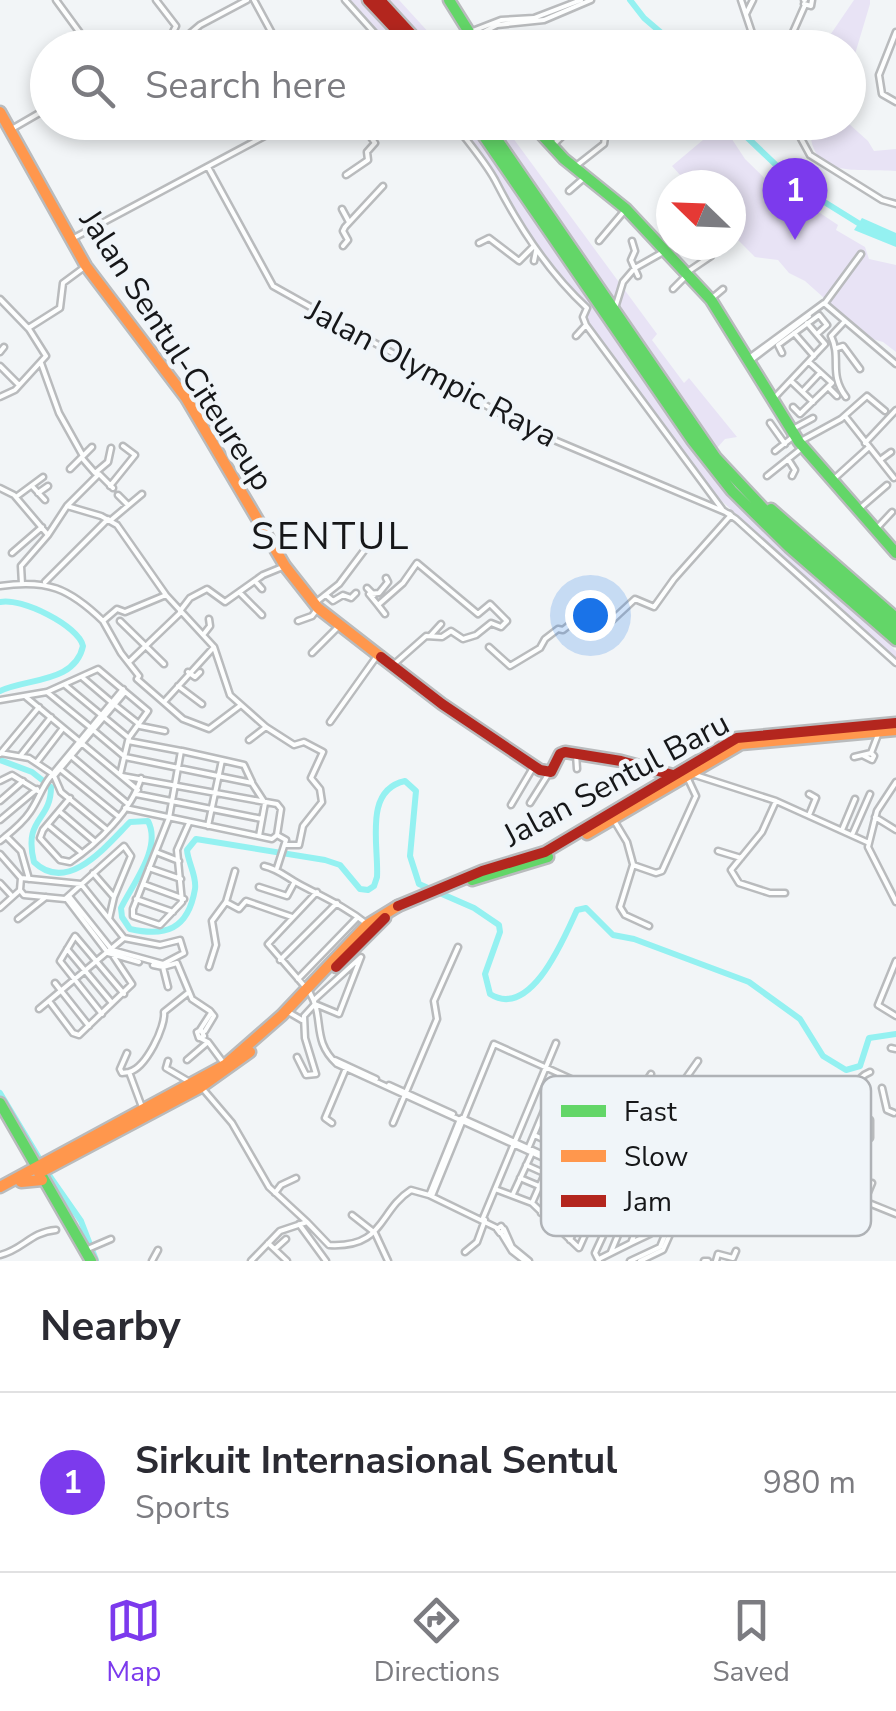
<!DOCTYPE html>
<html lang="en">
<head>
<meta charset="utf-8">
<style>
  body { margin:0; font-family:"Nunito Sans",sans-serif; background:#f2f2f3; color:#2b2b33 }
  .compass { position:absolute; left:656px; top:170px; width:90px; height:90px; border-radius:50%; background:#fff; box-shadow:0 5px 15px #0003; rotate:293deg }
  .you { position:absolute; left:590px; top:615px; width:35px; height:35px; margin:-25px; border:8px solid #fff; border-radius:50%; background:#1a73e8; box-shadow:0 0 0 15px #1a73e833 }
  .badge { display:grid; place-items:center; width:65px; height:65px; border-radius:50%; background:#7c3aed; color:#fff; font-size:32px; font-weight:700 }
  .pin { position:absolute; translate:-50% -82px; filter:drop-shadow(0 2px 5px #0008) }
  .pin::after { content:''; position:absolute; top:52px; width:35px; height:30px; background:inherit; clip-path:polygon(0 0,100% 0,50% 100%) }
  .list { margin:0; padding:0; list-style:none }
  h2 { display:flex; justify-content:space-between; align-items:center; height:130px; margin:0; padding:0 40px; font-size:42px }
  h2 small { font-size:32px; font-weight:400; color:#7c7c81 }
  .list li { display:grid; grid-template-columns:65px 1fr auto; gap:30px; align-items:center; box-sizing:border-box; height:180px; padding:0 40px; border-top:2px solid #e1e1e2 }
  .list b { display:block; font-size:38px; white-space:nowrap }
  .list p { margin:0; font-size:32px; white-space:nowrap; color:#7c7c81 }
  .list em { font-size:32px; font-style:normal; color:#7c7c81 }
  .icon { flex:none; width:55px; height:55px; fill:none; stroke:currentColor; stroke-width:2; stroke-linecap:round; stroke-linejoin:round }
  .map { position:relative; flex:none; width:896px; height:1261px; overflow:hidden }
  .search { position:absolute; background:#fff; box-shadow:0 5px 15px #0003; left:30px; right:30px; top:30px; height:110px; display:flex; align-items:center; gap:25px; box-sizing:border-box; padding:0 35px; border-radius:55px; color:#7c7c81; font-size:38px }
  .sheet { height:310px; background:#fff }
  nav { display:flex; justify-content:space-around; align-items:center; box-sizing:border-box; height:140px; border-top:2px solid #e1e1e2; background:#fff; font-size:28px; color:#7c7c81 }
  nav a { display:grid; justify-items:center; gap:5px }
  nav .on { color:#7c3aed }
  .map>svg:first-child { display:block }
  .green { fill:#e8e3f5 }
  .water { fill:#94f1f1 }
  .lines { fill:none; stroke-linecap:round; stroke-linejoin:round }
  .river { stroke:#94f1f1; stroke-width:6 }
  .street-casing { stroke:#b9bbbd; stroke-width:9 }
  .fast-casing { stroke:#b9bbbd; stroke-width:15 }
  .slow-casing { stroke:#b9bbbd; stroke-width:15 }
  .jam-casing { stroke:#b9bbbd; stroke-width:15 }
  .street { stroke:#fdfefe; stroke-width:4 }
  .fast { stroke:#63d668; stroke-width:10 }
  .slow { stroke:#ff974d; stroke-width:10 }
  .jam { stroke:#b3261e; stroke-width:10 }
  .labels { text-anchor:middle; stroke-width:9; stroke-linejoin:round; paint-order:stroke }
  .street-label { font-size:32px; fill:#161719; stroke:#f0f5f9 }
  .quarter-label { font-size:38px; letter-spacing:2.5px; fill:#161719; stroke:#f0f5f9 }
  .key { fill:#f0f5f9; stroke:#afb2b6; stroke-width:2.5 }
  .key-label { font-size:28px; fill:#161719 }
</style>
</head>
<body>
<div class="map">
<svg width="896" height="1261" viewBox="0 0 896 1261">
  <rect width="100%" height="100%" fill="#f2f5f7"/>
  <path class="green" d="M345,0H368L412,47H387Z
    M380,0H399L442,47H424Z
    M854,0H870V4L849,74L848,48L822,47Z
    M453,123H474L692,440L896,651V662L713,493L582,316L588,310C536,253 499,184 453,123Z
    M485,123H502L657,334L652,340L684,383L689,378L737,437L725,439L717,448Z
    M810,123H848L868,141L874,151L896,149V171C855,168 808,180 810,123Z
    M722,124L745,159L794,207L808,205L838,225L836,230L865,247L869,259L896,265V352L883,342L869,338L805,281L789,273L778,260L755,257L731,233V185H689L672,166Z"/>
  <path class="water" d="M862,218L896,233V247L854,230Z"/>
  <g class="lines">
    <path class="river" d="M630,0L644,18L679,48
      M731,122L797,185L863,226
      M0,602C21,597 79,626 83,646C75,683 28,678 0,691
      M0,760L32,772L51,787C51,822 23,817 34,862C68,895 107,845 130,822L148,821C162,848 133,883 121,908L122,917L130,929C165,937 188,930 195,889C197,876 188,863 187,850L196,839L325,860L340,865L360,889L368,890L374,886L377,877C379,846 363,790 405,781L416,791L410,856L419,884L474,908L499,925L500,932L485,974L490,994C531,1020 564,938 577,910L586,908L613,935L634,939L749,982L800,1019L823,1056L846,1070L860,1066L869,1038L896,1034
      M0,1093L51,1178L81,1221L96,1260"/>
    <defs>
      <path id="street" d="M56,0L91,48
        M156,0L176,26L172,34
        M254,0L280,48
        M345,0L388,48
        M741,0L757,48
        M804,0H805
        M804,4L811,6L812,0
        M746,14L753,0
        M470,32L501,20L534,18L581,0
        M896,32L879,75L882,94L896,102
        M474,37L497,25L544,20L591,0
        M173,48L200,25L247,0
        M786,48L805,5
        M453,122C467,141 484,160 495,180C519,227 548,272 587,308L583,317L586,325L722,509
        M792,122L810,155L882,200L896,204
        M10,130L48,108
        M552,146L574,125
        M576,166L604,144L605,137L600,132
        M208,167L273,286L528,429L730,514
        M346,175L368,160L367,152L375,143L360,122
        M569,191L584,178
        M342,209L349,222
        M72,239L291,122
        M599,241L626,209
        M632,241L635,251L631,260L638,276
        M479,243L489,238L519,261L533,247
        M343,246L348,240L343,231L345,227L383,186
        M534,261L536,251
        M686,273L711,256
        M673,289L687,275
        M0,299L29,329L46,356L15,390L0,397
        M711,299L723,289
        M825,303L861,254
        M616,305L623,282L635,268L665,251
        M845,321L831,336C842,359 828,373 846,397
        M30,327L60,308L63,283L86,266
        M794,333L814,356
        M576,336L586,325
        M837,348L843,346L860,369
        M0,352L4,347
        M782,353L778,345L819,315L827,325L817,334
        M749,358L824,303L896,364
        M750,361L809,316
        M41,363L59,413L83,456
        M0,366L19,385
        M791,381L813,402
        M828,387L837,396
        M803,391L820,373
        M775,397L825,344L807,323
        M793,407L800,414L832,383L809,362
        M845,416L894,478
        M770,423L785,444
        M791,430L813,418
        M799,442L841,419L867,396L885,411
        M865,443L896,410
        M775,451L794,436
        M82,458L95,473
        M788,459L795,470L792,476
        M880,460L891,452
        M70,469L92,447
        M95,473L108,462L111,448
        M767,476L802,448
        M835,478L868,448
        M32,486L45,500
        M110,486L135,455L123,446
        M0,488L14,495L48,535L67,506L101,516L117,525L166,595L214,647L230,695L266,727L294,745L304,742L323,752L311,778L320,789L322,802L303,826L299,845H285
        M38,493L48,486
        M118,495L128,505
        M16,497L43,477
        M67,506L99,474L113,488
        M721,509L736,519L896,663
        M858,510L887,485
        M111,520L142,494
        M878,527L892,512
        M12,553L42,527
        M255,581L262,589
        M45,582L108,519
        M22,584L21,566L48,535
        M0,586C47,579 69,588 103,621
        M367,588L374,595
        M239,592L262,615
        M166,595L125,612L117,609L103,621L121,653L139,676L137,679L183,719L209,729L241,705
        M326,595L333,601L343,595L351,598L356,593
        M315,603L339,584L366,548
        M378,605L369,594L379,593L388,582L386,578
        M180,611L190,598L207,589L225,602L263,575L285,566
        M385,614L378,605L403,583L417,563L478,614L490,604L507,621L501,627L491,623L476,635L463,639L451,631L442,637L426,636L392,666
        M120,621L164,664
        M298,621L312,616L318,608
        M203,635L210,626L209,619
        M431,635L441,624
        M489,647L510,666L540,648L545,639L558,629L563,630L588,610L607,625L635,599L654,607L674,579L731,515
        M312,653L339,626
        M129,662L181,612
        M188,672L195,677L200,672
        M83,678L110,701
        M65,685L129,738L128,741L181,751L169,818L133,909V916L160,925L182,902L177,850L189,823
        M178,686L202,704
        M47,692L90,727
        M26,697L138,790
        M0,700L47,692L98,669L148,711L130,736
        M164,702L214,647
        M115,705L139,724
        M330,722L377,656
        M140,726L165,731
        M93,730L125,757L252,783L265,803L259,836
        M249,740L266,727
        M182,751L222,760
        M0,753L29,758L50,772
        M0,754L39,707
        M576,754L577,769
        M21,755L51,717
        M71,756L128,804
        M864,756L872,760L874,756L871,753
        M854,757L871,753L879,732
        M37,762L63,728
        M60,769L118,816
        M692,774L776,801L869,843
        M120,775L128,741
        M54,776L125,692
        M122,776L277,804L281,809L277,835L272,839L125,808
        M0,781L12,775L38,791
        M896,782L877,811L868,847L896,902
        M136,794L262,819
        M809,794L816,798L809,815
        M70,798L43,830L40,838L60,860L70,862C97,844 132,810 141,778
        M0,801L23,781
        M776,801L762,832L731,870L739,883L770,893H785
        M530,803L549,773
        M511,805L534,766
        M60,812L94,841
        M875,817L896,830
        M0,820L37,789
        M615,822L627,842L633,864
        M48,825L82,853
        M208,826L222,760L244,765L252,782
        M106,829L61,792L54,776H51L123,689
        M842,830L855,799
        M277,835L286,840L277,868
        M852,835L870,794
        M6,836L21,851L29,879
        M0,841C11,832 22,824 30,812C39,799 41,788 51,776
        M718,851L741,858
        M156,852L179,861
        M0,854L21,878L20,890L24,895L65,899L124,846L131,856L114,897L109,919L124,938L160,945L180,940L184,953L163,964L112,950L69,896
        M264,866C278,869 286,877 299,884C323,897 346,907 367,924
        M149,868L181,879
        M93,873L113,896
        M21,878L81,884L109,919
        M0,883L12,896
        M143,884L184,899
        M259,887L287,896L294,883
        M66,898L108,953L139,962
        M136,899L173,912
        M226,902L239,909L246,901L292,917
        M0,908L19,891
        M18,919L46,897
        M649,926L625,915L620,907L633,865L656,873L662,871L696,796L688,779
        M67,949L112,1003
        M280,960L337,903
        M896,961L878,1005L896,1016
        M177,963L192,999L210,1011
        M153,965L163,967L177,963
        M163,967L168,987
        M209,967L216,945L212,921L226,902L235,871
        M298,979L357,918
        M55,983L89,1026
        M307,989L268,944L317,892
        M310,993C325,1019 311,1040 337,1064L572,1171L675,1213L677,1218L681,1217L680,1212L675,1213
        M314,1000L361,957L339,1014L315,1004L304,1016L305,1038L316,1074
        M49,1001L73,1033L79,1035L132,984L112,954
        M39,1009L124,938
        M290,1013L302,1020
        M102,1014L60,961L75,936L124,994
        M200,1030L211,1013
        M201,1030L204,1036L199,1038L197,1032Z
        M205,1031L214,1016L210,1011
        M200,1038L208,1042L225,1065
        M891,1048L896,1049
        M127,1053L120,1069L122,1073L129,1072
        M297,1057L306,1075L316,1074
        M187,1060L208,1042
        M335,1060L376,1079
        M168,1061L166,1068L188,1081
        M572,1081L551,1128L618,1158
        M624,1083L635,1090
        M389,1085L453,1114
        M882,1088L887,1110L894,1113
        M203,1089L232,1123L269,1187L307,1222
        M566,1093L621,1117L605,1152
        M626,1105L634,1090H641L651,1074
        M561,1106L616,1129
        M142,1107L129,1072C146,1068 166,1026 164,1012L189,992
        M556,1117L611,1140
        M462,1118L612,1186
        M332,1123L325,1118L347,1066
        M393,1123L437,1019L434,1001L458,947
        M722,1123L727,1110
        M734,1129L711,1119L697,1152L732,1165L746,1133
        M534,1135L614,1171
        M528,1149L559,1075
        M639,1151L675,1167
        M831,1152L843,1153L852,1165
        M847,1156L853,1148L870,1138V1120
        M720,1161L740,1116
        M526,1165L602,1199
        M822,1167C830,1155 840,1144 845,1131C855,1111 845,1082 870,1072
        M743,1175L767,1188
        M520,1178L539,1186
        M495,1189L532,1203L579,1248L640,1111
        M622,1191L664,1091
        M275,1193L281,1185L296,1178
        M430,1193L460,1119
        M667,1193L688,1213L689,1223L695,1231
        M513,1194L532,1153
        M432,1196L494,1044L644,1112H655L705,1133
        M634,1196L681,1085L698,1061
        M647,1200L692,1094
        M864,1202L872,1183
        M532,1203L544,1176
        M659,1205L700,1108
        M661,1207L686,1157L740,1180L777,1132L822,1167L844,1193L896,1214
        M541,1213L556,1181
        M681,1213L695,1202L727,1214L737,1205L755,1220
        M352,1215L375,1233L388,1261
        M483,1218L556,1043
        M550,1222L606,1096
        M299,1224L326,1261
        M501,1226L504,1230L500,1233L497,1229Z
        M504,1229L512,1247L529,1261
        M559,1232L577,1193L588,1197
        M501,1233L512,1251L525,1261
        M570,1240L587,1199
        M268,1243L287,1261
        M90,1248L111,1239
        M275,1249L286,1239
        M465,1252L477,1242L485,1220
        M611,1252L630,1206
        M0,1255C23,1250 30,1232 56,1230
        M599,1259L631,1243L644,1211
        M152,1261L158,1250
        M251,1261L280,1231L307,1222L329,1245C385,1248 378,1211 411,1190L429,1195L497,1228
        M599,1261L595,1253L619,1201L656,1217L650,1234L631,1243
        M630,1261L660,1247L670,1223H675
        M640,1261L663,1250L675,1223
        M704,1261H708
        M716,1261L718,1254L733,1258L736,1251"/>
      <path id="fast" d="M449,0L479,48
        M474,122L692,440L732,491L789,547L896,640
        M485,122L716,458L792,539L896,629
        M530,122L564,159L626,209L711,300L799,442L896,553
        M771,509L896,618
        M472,880L548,857
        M0,1103L91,1261"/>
      <path id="slow" d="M0,112L86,266L186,398L285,566L318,608L381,657
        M587,834L741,744L896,730
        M39,1173L201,1087L250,1052
        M21,1182L42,1180
        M0,1187L225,1065L282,1015L367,925L398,906"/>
      <path id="jam" d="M368,0L413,48
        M380,0L424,48
        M381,657L442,704L540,770L551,772L560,754L565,752L621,761L673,775
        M398,906L482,871L545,852L737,738L896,723
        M336,967L385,918"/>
    </defs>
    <use href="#street" class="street-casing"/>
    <use href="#fast" class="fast-casing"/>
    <use href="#slow" class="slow-casing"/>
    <use href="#jam" class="jam-casing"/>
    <use href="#street" class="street"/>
    <use href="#fast" class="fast"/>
    <use href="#slow" class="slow"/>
    <use href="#jam" class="jam"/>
  </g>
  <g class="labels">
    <g class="street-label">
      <text transform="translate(177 350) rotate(57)" y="11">Jalan Sentul-Citeureup</text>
      <text transform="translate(432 373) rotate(28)" y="11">Jalan Olympic Raya</text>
      <text transform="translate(616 779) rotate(-28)" y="11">Jalan Sentul Baru</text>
    </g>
    <g class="quarter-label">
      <text x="331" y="549">SENTUL</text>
    </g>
  </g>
  <rect x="541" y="1076" width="330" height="160" rx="15" class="key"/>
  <rect x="561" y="1105" width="45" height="12" fill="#63d668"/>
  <rect x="561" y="1150" width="45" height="12" fill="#ff974d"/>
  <rect x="561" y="1195" width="45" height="12" fill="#b3261e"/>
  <g class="key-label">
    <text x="624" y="1121">Fast</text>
    <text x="624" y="1166">Slow</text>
    <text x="624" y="1211">Jam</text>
  </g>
</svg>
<svg class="compass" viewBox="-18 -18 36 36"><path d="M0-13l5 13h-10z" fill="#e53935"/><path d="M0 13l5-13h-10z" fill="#7c7c81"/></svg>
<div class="you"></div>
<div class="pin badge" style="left:795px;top:240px">1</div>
<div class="search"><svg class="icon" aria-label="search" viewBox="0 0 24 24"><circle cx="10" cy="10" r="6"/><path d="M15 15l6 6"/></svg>Search here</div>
</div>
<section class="sheet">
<h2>Nearby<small></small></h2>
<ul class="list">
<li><span class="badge">1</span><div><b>Sirkuit Internasional Sentul</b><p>Sports</p></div><em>980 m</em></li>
</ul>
</section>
<nav>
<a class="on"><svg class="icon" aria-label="map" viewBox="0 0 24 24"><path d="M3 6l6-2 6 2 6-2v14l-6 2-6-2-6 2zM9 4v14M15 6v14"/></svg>Map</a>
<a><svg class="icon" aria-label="directions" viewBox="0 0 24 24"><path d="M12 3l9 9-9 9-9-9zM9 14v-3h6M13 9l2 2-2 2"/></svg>Directions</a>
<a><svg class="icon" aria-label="saved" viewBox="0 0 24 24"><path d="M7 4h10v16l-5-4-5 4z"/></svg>Saved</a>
</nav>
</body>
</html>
